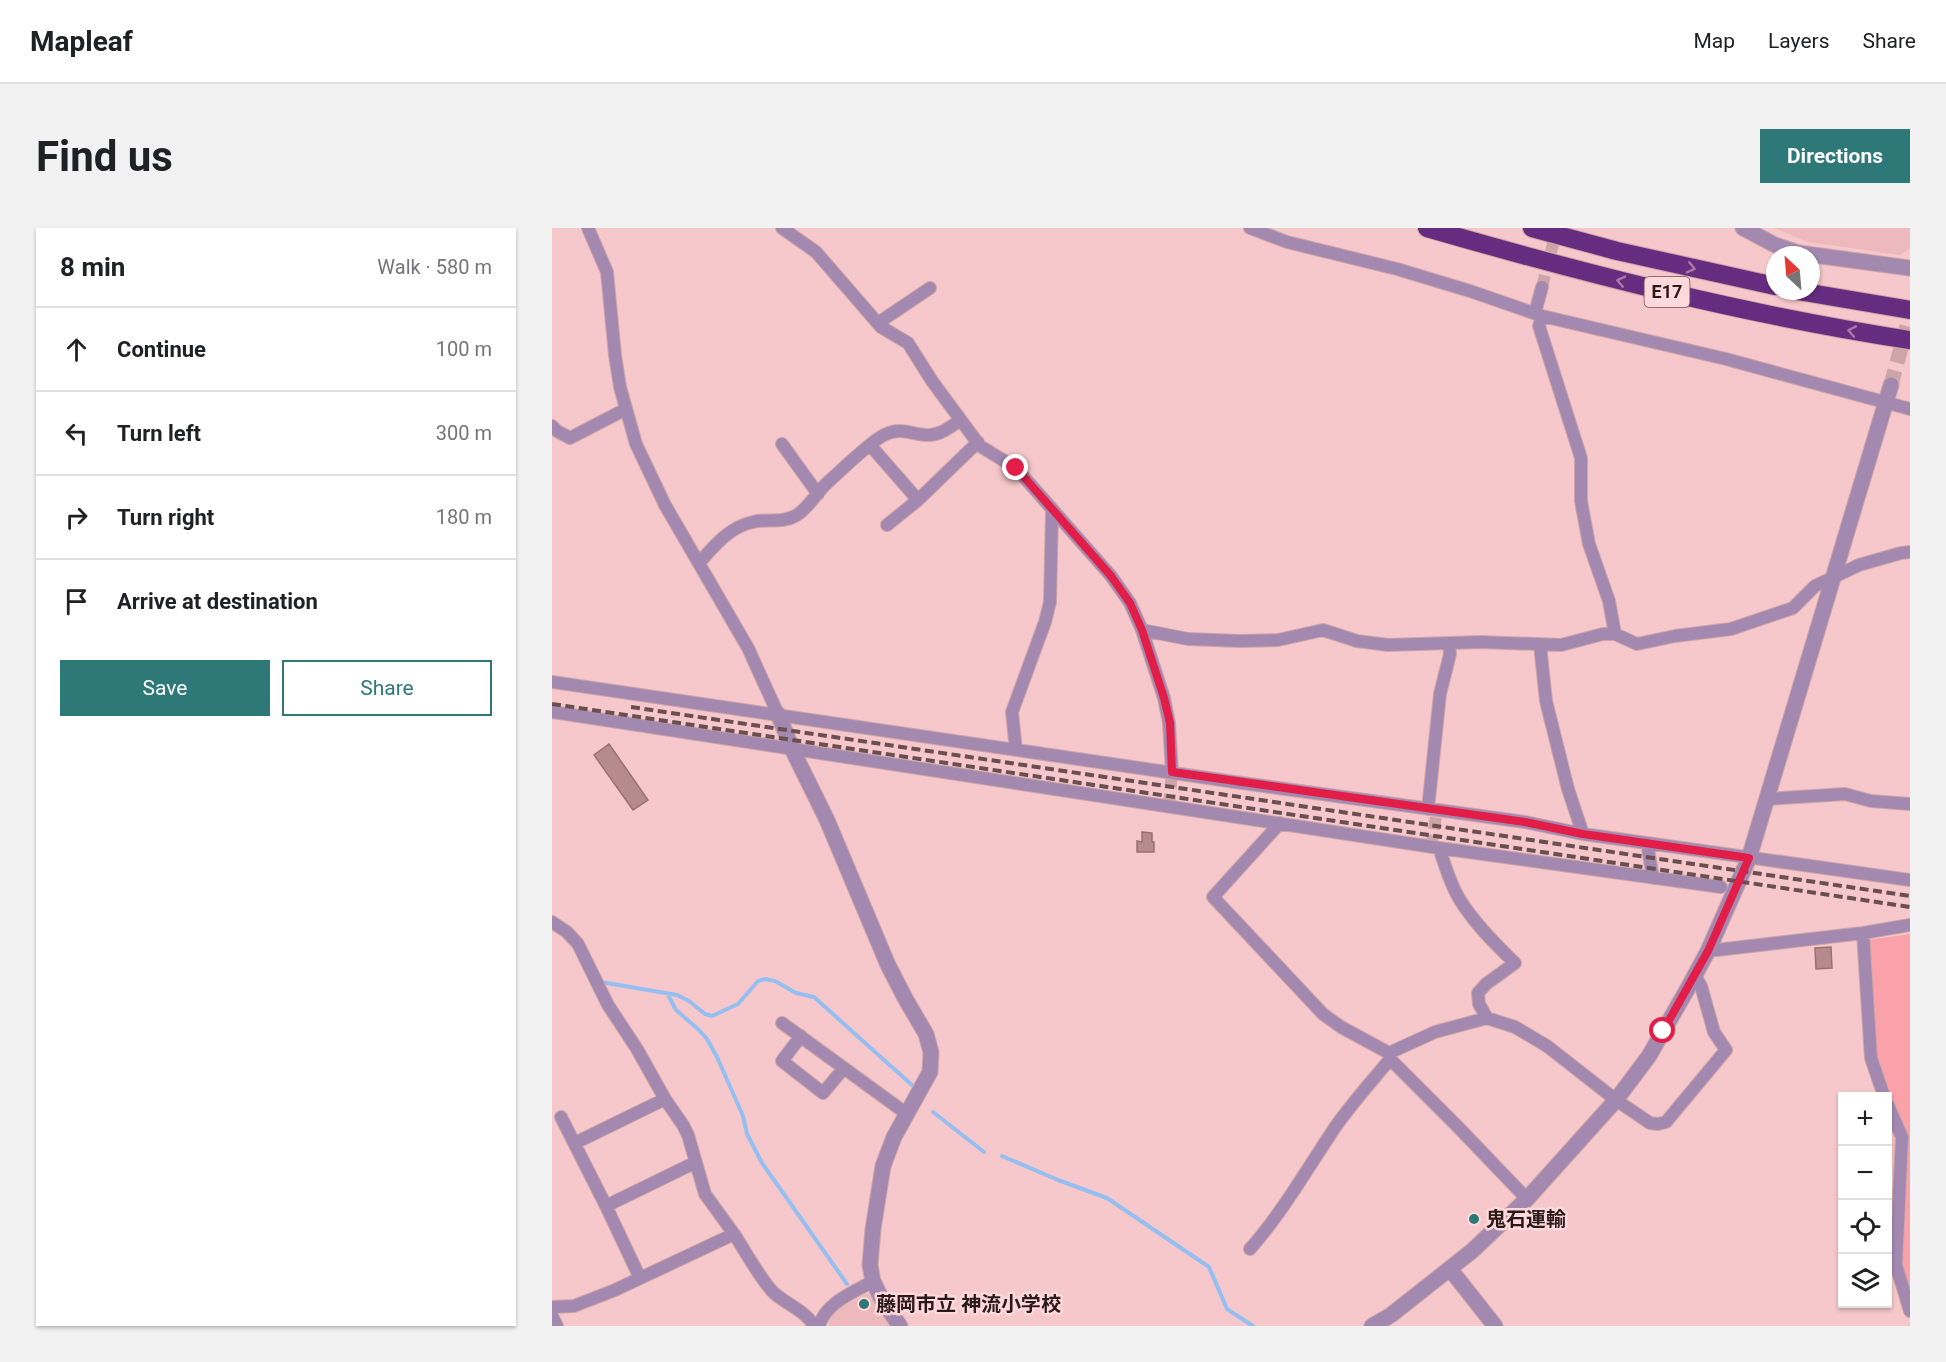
<!DOCTYPE html>
<html lang="en">
<head>
<meta charset="utf-8">
<style>
  body { margin:0; font-family:Roboto,"Noto Sans JP",sans-serif; background:#f2f2f2; color:#202124 }
  .controls { position:absolute; right:18px; bottom:18px; display:grid; overflow:hidden; border-radius:0px; box-shadow:0 2px 4px #0004 }
  .controls button { width:54px; height:54px; display:grid; place-items:center; padding:0; border:0; border-bottom:2px solid #e0e0e0; background:#fff; color:#202124; font:30px sans-serif }
  .compass { position:absolute; left:1214px; top:18px; width:54px; height:54px; border-radius:50%; background:#fff; box-shadow:0 2px 4px #0004; rotate:334deg }
  .stop { position:absolute; width:18px; height:18px; margin:-14px; border:4px solid #e11d48; border-radius:50%; background:#fff }
  .stop.end { background:#e11d48; border-color:#fff; box-shadow:0 2px 6px #0008 }
  .list { margin:0; padding:0; list-style:none }
  h2 { display:flex; justify-content:space-between; align-items:center; height:78px; margin:0; padding:0 24px; font-size:26px }
  h2 small { font-size:20px; font-weight:400; color:#757577 }
  .list li { display:grid; grid-template-columns:39px 1fr auto; gap:18px; align-items:center; box-sizing:border-box; height:84px; padding:0 24px; border-top:2px solid #e0e0e0 }
  .list b { display:block; font-size:22px; white-space:nowrap }
  .list em { font-size:20px; font-style:normal; color:#757577 }
  .actions { display:flex; gap:12px; padding:18px 24px }
  .actions a { flex:1; padding:14px 0; border:2px solid #2e7877; border-radius:0px; text-align:center; font-size:21px; color:#2e7877 }
  .actions .main { background:#2e7877; color:#fff }
  .icon { flex:none; width:33px; height:33px; fill:none; stroke:currentColor; stroke-width:2; stroke-linecap:round; stroke-linejoin:round }
  .map { position:relative; flex:none; width:1358px; height:1098px; overflow:hidden; border-radius:0px }
  header { display:flex; align-items:center; gap:36px; box-sizing:border-box; height:84px; padding:0 30px; background:#fff; border-bottom:2px solid #e0e0e0 }
  header strong { font-size:28px }
  nav { display:flex; gap:33px; margin-inline-start:auto; font-size:21px }
  .intro { display:flex; align-items:center; justify-content:space-between; box-sizing:border-box; height:144px; padding:0 36px }
  h1 { margin:0; font-size:42px }
  .button { padding:15px 27px; border-radius:0px; background:#2e7877; color:#fff; font-size:21px; font-weight:700 }
  main { display:flex; gap:36px; padding:0 36px }
  aside { flex:1; background:#fff; border-radius:0px; box-shadow:0 2px 4px #0004 }
  .map>svg:first-child { display:block }
  .built { fill:#eeb9bd }
  .green { fill:#fba1a9 }
  .lines { fill:none; stroke-linecap:round; stroke-linejoin:round }
  .stream { stroke:#96bff1; stroke-width:4 }
  .building { fill:#b68b8e; stroke:#9a7073; stroke-width:1.5 }
  .minor-tunnel { stroke:#cda5a8; stroke-width:12; stroke-dasharray:12 6; stroke-linecap:butt }
  .tertiary-tunnel { stroke:#cda5a8; stroke-width:15; stroke-dasharray:15 8; stroke-linecap:butt }
  .minor-casing { stroke:#cda5a8; stroke-width:14 }
  .tertiary-casing { stroke:#cda5a8; stroke-width:17 }
  .motorway-casing { stroke:#cda5a8; stroke-width:20 }
  .minor { stroke:#a389b0; stroke-width:12 }
  .tertiary { stroke:#a389b0; stroke-width:15 }
  .motorway { stroke:#662c7f; stroke-width:18 }
  .rail { stroke:#694f50; stroke-width:4; stroke-dasharray:9 4.5; stroke-linecap:butt }
  .oneway { stroke:#aa79a8 }
  .route { stroke:#e11d48; stroke-width:8 }
  .poi-dot { fill:#2e7877; stroke:#fed8da; stroke-width:2 }
  .labels { text-anchor:middle; stroke-width:5; stroke-linejoin:round; paint-order:stroke }
  .shield { fill:#fed8da; stroke:#6a5354; stroke-width:1.5 }
  .shield-label { font-size:18px; font-weight:bold; fill:#2b1a1b }
  .poi-label { font-size:20px; font-weight:bold; fill:#2b1a1b; stroke:#fed8da; text-anchor:start }
</style>
</head>
<body>
<header>
<strong>Mapleaf</strong>
<nav><a>Map</a><a>Layers</a><a>Share</a></nav>
</header>
<div class="intro"><h1>Find us</h1><a class="button">Directions</a></div>
<main>
<aside>
<h2>8 min<small>Walk · 580 m</small></h2>
<ul class="list">
<li><svg class="icon" aria-label="ahead" viewBox="0 0 24 24"><path d="M12 20V5M6 11l6-6 6 6"/></svg><div><b>Continue</b></div><em>100 m</em></li>
<li><svg class="icon" aria-label="left" viewBox="0 0 24 24"><path d="M17 20v-9H6M10 6l-5 5 5 5"/></svg><div><b>Turn left</b></div><em>300 m</em></li>
<li><svg class="icon" aria-label="right" viewBox="0 0 24 24"><path d="M7 20v-9h11M14 6l5 5-5 5"/></svg><div><b>Turn right</b></div><em>180 m</em></li>
<li><svg class="icon" aria-label="arrive" viewBox="0 0 24 24"><path d="M6 21V4h12l-3 4 3 4H6"/></svg><div><b>Arrive at destination</b></div></li>
</ul>
<div class="actions"><a class="main">Save</a><a>Share</a></div>
</aside>
<div class="map">
<svg width="1358" height="1098" viewBox="0 0 1358 1098">
  <rect width="100%" height="100%" fill="#f6c8cb"/>
  <path class="built" d="M1222,0H1358V20L1348,27L1256,14Z
    M314,1066L322,1067L342,1098H277L279,1085Z"/>
  <path class="green" d="M1358,706V1066L1350,1043L1356,908L1323,829L1316,712Z"/>
  <g class="lines">
    <path class="stream" d="M49,754L125,767L137,773L153,786L160,788L186,776L206,753L213,751L223,753L244,765L262,769L361,858
      M115,765L124,782L146,801L155,811L165,829L191,888L195,906L210,935L295,1056
      M381,884L432,924
      M450,928L506,952L555,970L657,1039L675,1081L701,1098"/>
  </g>
  <path class="building" d="M57,516L96,572L81,582L42,527Z
    M590,604L600,605V614H602V624H585V613L590,614Z
    M1279,719L1280,740L1264,741L1263,720Z"/>
  <g class="lines">
    <path class="minor-tunnel" d="M990,59L1005,0
      M617,578L620,544
      M879,619L885,582"/>
    <path class="tertiary-tunnel" d="M1339,157L1358,86"/>
    <defs>
      <path id="minor" d="M36,0L55,44L63,127L68,159L84,216L113,277L196,420L226,486
        M230,0L264,24L329,99L356,115L380,153L428,218L464,240L559,348L578,375L590,402L612,470L617,495L620,544
        M698,0L735,14L845,41L918,63L990,88L1174,131L1358,181
        M983,85L990,59
        M990,88L987,98L1029,230V273L1037,316L1057,373L1063,406L1085,416L1123,408L1179,401L1241,380L1263,358L1307,337L1349,325L1358,324
        M326,95L378,60
        M0,198L5,203L18,210L74,181
        M230,216L266,266
        M318,217L366,272
        M335,297L366,272L426,214
        M147,335C162,318 177,299 201,294C216,290 230,296 245,287C257,279 263,267 273,257C285,246 319,213 332,207C350,198 359,207 377,207C389,207 399,198 409,192
        M590,402L636,411L688,413L726,412L771,402L805,413L836,417L929,414L1009,417L1051,406H1063
        M988,417L994,473L1016,561L1031,606
        M0,454L683,554L973,594L1031,606L1358,652
        M0,484L887,620L1169,659
        M464,522L460,484L493,394L498,374L500,283
        M1215,571L1293,566L1319,573L1358,576
        M876,581L888,466L898,426L897,415
        M728,595L661,669L771,786L789,799L837,825L838,831L907,900L975,971
        M1095,615L1101,650
        M887,620C893,637 898,656 908,672C923,696 943,716 963,735L934,756L926,765L927,776L935,790
        M0,694L15,704L26,716L56,777L85,821L113,871L131,897L136,907L153,966L182,1006
        M1311,705L1319,830L1332,868
        M1156,723L1311,705L1358,697
        M230,795L355,886
        M249,808L230,833L271,865L292,840
        M837,825L883,804L935,790L963,799L995,818L1064,872L1098,895L1106,896L1114,894L1174,822L1162,804L1149,758L1142,746
        M1336,877L1350,909L1344,1037L1358,1083
        M9,889L54,978L88,1050
        M23,915L113,871
        M54,978L144,934
        M698,1021C729,986 752,946 778,907C795,880 818,856 838,831
        M0,1079L22,1078L63,1062L182,1006C192,1021 210,1054 222,1065C234,1076 254,1083 262,1098
        M0,1088L5,1098
        M267,1098C274,1074 301,1065 321,1053"/>
      <path id="tertiary" d="M1191,0L1223,17L1247,25L1358,40
        M226,486L241,523L275,592L336,737L353,770L374,806L379,824L378,844L342,909L331,938L321,1001L318,1037L321,1053L330,1072L348,1098
        M898,1041L943,1098
        M820,1098L839,1087L920,1023L975,971L1064,872L1097,828L1136,760L1156,723L1197,630L1339,157"/>
      <path id="motorway" d="M875,0C1034,46 1194,87 1358,112
        M980,0L1065,23L1223,58
        M1246,63L1358,82"/>
    </defs>
    <use href="#minor" class="minor-casing"/>
    <use href="#tertiary" class="tertiary-casing"/>
    <use href="#motorway" class="motorway-casing"/>
    <use href="#minor" class="minor"/>
    <use href="#tertiary" class="tertiary"/>
    <use href="#motorway" class="motorway"/>
    <path class="rail" d="M0,476L1358,679
      M79,479L1358,668"/>
  </g>
  <defs><path id="oneway-chevron" d="M-2-3.5L2.5 0L-2 3.5" fill="none" stroke-width="1.6" stroke-linecap="round" stroke-linejoin="round" transform="scale(1.5)"/></defs>
  <g class="oneway">
    <use href="#oneway-chevron" transform="translate(1139 40) rotate(13)"/>
    <use href="#oneway-chevron" transform="translate(1069 53) rotate(-167)"/>
    <use href="#oneway-chevron" transform="translate(1300 103) rotate(-169)"/>
  </g>
  <g class="lines">
    <path class="route" d="M464,240L559,348L578,375L590,402L612,470L618,495L620,544L973,594L1031,606L1197,630L1156,723L1111,803"/>
  </g>
  <g class="poi-dot">
    <circle cx="922" cy="991" r="6"/>
    <circle cx="312" cy="1076" r="6"/>
  </g>
  <g class="labels">
    <rect class="shield" x="1092.5" y="49" width="45" height="30" rx="4.5"/>
    <g class="shield-label">
      <text x="1115" y="70">E17</text>
    </g>
    <g class="poi-label">
      <text x="934" y="998">鬼石運輸</text>
      <text x="324" y="1083">藤岡市立 神流小学校</text>
    </g>
  </g>
</svg>
<div class="controls">
<button>+</button>
<button>−</button>
<button><svg class="icon" aria-label="locate" viewBox="0 0 24 24"><circle cx="12" cy="12" r="6"/><path d="M12 2v4M12 18v4M2 12h4M18 12h4"/></svg></button>
<button><svg class="icon" aria-label="layers" viewBox="0 0 24 24"><path d="M12 4l9 5-9 5-9-5zM3 14l9 5 9-5"/></svg></button>
</div>
<svg class="compass" viewBox="-18 -18 36 36"><path d="M0-13l5 13h-10z" fill="#e53935"/><path d="M0 13l5-13h-10z" fill="#757577"/></svg>
<div class="stop" style="left:1111px;top:803px"></div>
<div class="stop end" style="left:464px;top:240px"></div>
</div>
</main>
</body>
</html>
